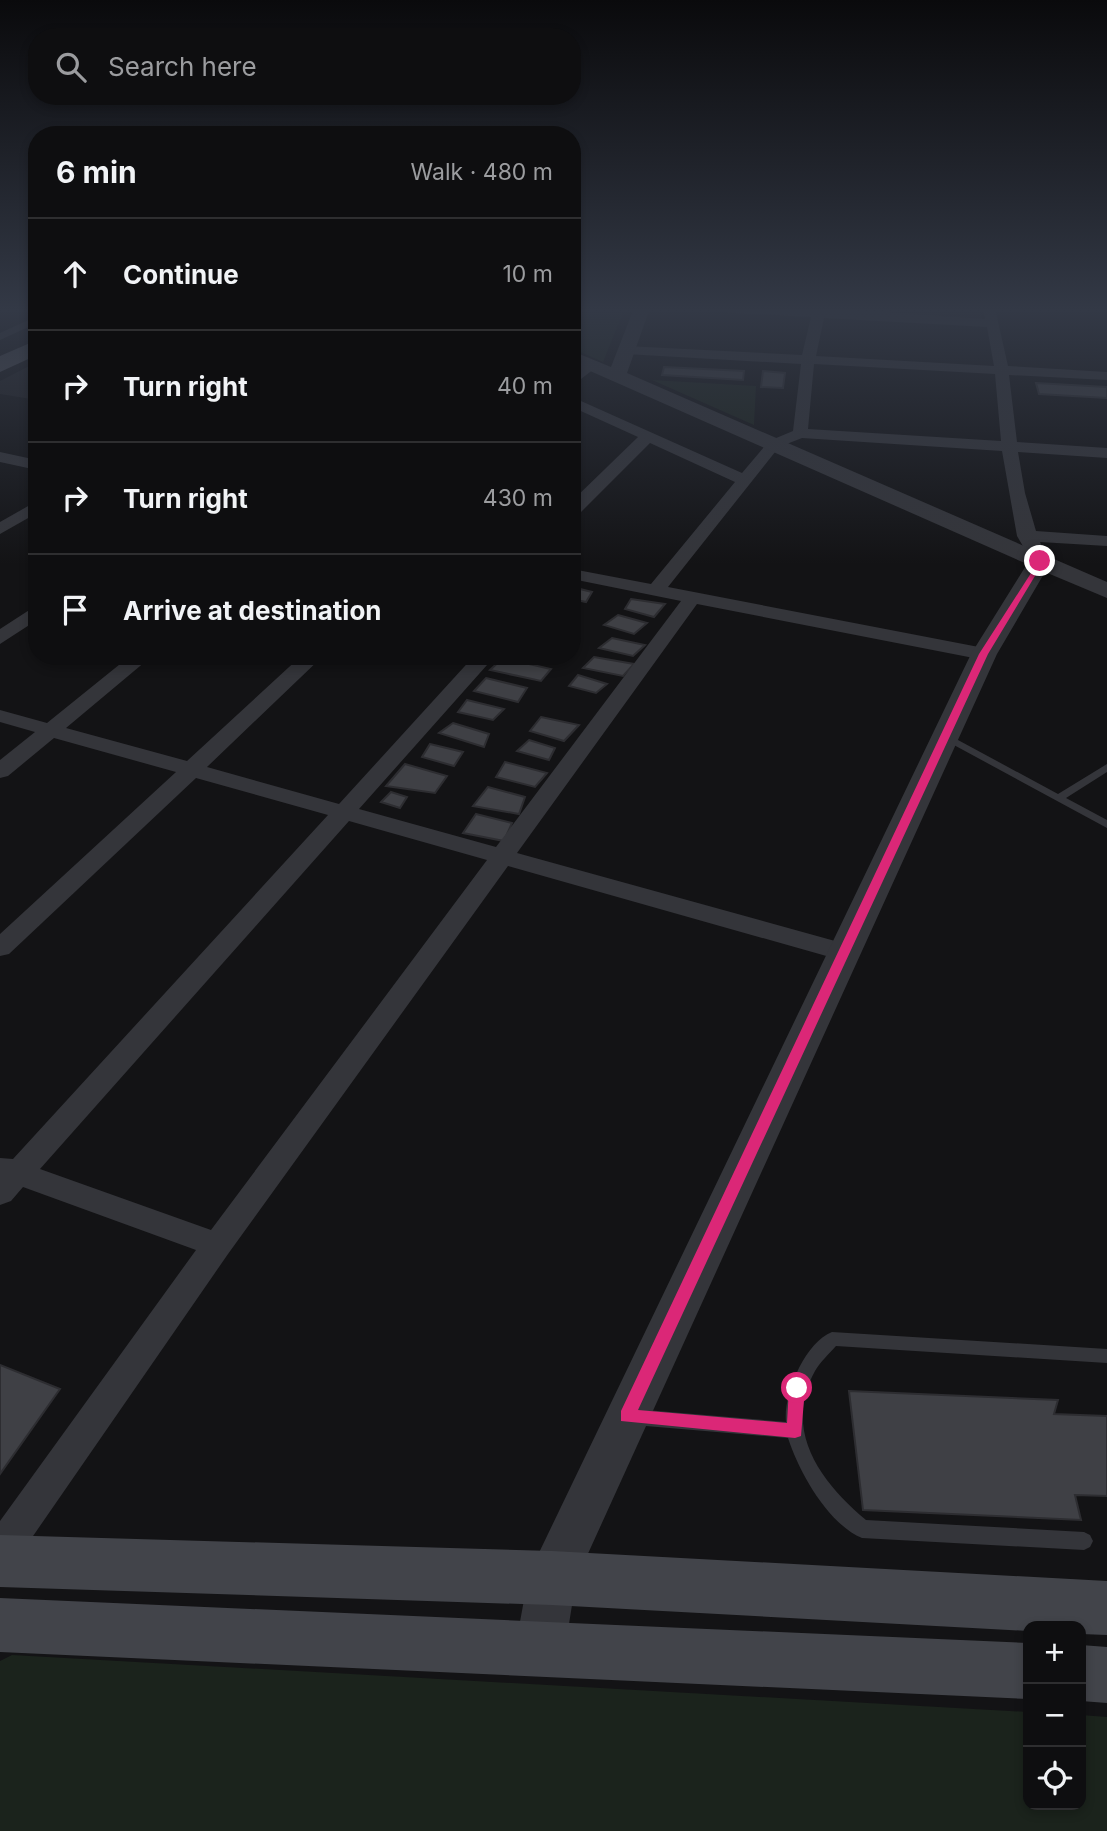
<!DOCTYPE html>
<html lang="en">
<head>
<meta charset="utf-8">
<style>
  body { margin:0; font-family:Inter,sans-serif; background:#171719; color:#f1f3f6 }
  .controls { position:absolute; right:21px; bottom:21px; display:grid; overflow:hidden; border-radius:14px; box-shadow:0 4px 10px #0003 }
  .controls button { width:63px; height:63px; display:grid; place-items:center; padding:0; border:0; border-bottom:2px solid #2e2e30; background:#0e0e10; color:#f1f3f6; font:35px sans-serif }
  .stop { position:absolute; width:21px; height:21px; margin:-16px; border:5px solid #db2777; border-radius:50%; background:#fff }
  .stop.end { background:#db2777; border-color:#fff; box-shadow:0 2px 7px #0008 }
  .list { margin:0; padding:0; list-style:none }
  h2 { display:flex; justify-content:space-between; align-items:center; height:91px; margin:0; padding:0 28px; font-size:30px }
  h2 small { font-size:23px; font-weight:400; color:#9b9c9f }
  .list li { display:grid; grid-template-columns:46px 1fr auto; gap:21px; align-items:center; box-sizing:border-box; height:112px; padding:0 28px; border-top:2px solid #2e2e30 }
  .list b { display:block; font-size:26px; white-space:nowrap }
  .list em { font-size:23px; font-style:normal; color:#9b9c9f }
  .icon { flex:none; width:38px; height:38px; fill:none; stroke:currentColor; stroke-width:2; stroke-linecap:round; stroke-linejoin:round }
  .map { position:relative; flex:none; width:1107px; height:1831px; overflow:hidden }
  .search { position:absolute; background:#0e0e10; box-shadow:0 4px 10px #0003; left:28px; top:28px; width:553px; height:77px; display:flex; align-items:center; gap:18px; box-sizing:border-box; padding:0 24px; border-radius:28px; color:#9b9c9f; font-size:26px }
  .panel { position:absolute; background:#0e0e10; box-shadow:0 4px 10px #0003; left:28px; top:126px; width:553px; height:539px; border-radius:28px }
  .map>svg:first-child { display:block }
  .built { fill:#1f1f22 }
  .green { fill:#1b231c }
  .building { fill:#3f4045; stroke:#2d2d31; stroke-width:2 }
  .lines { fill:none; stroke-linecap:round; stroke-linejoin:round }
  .service { fill:#34353a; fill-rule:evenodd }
  .pedestrian { fill:#34353a; fill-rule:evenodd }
  .minor { fill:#34353a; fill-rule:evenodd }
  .tertiary { fill:#34353a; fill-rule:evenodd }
  .secondary { fill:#42444a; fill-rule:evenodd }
  .primary { fill:#505259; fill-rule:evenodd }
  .route { fill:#db2777 }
</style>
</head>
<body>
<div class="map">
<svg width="1107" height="1831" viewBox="0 0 1107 1831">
  <rect width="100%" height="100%" fill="#131315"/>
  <path class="built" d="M828,308H979L982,319L827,311Z
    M37,362V400L0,394V381Z"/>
  <path class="green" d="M572,308H625L603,362L572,348Z
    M652,380L756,386L754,425Z
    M12,1655L1028,1712V1805H1081V1715L1107,1717V1831H0V1661Z"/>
  <path class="building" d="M664,367L744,371L743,380L662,375Z
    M763,371L785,373L783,388L761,387Z
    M1036,383L1107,387V398L1039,394Z
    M572,587L592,592L586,602L572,599Z
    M631,599L665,604L654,617L625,609Z
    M618,615L647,623L634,634L604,625Z
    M612,638L645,645L633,656L599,648Z
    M594,657L634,664L623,676L583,668Z
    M503,658L551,669L541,681L490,670Z
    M578,675L607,684L596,693L569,686Z
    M486,678L527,688L518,702L474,691Z
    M467,700L504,709L493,720L458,712Z
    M541,717L579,725L564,741L530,731Z
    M453,723L489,734L484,747L439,733Z
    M529,740L555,748L549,760L517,751Z
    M430,744L463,752L454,766L422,757Z
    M505,762L547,773L535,787L496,777Z
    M405,764L447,776L435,793L386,786Z
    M488,787L525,797L519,814L473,806Z
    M391,792L407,797L400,808L381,802Z
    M476,814L512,823L504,841L463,833Z
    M0,1365L60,1389L0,1474Z
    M849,1391L1058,1400L1054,1414L1107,1416V1496L1075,1495L1081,1520L863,1510Z"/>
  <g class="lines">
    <path class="service" d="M945,733L1058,794L1107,764V772L1066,798L1107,820V828L941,738L940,736L941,734Z
      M832,1332L1107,1349V1363L836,1346C829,1354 820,1362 815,1371C782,1431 821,1482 866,1520L1084,1532L1090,1535L1093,1541L1090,1547L1084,1550L862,1538C828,1524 799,1472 788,1438L634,1425L628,1423L625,1417L628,1411L634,1409L786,1422C783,1395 805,1342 832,1332Z"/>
    <path class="pedestrian" d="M37,316V323L0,340V333Z"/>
    <path class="minor" d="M712,308H826L985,319L983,308H995L1008,366L1107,372V380L1009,375L1017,442L1107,448V458L1018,452L1025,493L1036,531L1107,536V546L1040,542L1049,561L1040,566L1034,565L1017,536L1002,451L802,438L779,447L668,587L984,648L994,654L984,660L697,604L517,853L853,946L857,952L853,958L844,961L508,866L228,1254L13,1565L0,1570V1521L196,1250L23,1187L11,1201L0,1205V1158L13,1159L328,815L196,778L9,954L0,956V934L176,772L54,738L8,776L0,778V760L35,732L0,722V710L47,723L130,656H152L66,728L187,761L301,656H323L207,767L339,804L474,656H495L359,809L496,847L681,601L572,579V569L651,584L735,482L650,443L578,515L572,516V501L638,437L572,407V397L742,473L769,441L793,431L801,364L626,354L619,350L626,346L802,355L811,317L718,312ZM824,318L987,327L994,366L816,356ZM814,364L995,374L1001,441L808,429ZM349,821L487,860L211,1230L40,1169Z
      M587,362L599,365L572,386V375Z
      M0,452L37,460V470L0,462Z
      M37,501V513L0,534V522Z
      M37,605V620L0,644V629Z"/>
    <path class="tertiary" d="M634,308H650L627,373L1107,582V598L1045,572L997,654L576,1580L565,1649L558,1667L540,1674L522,1667L515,1649L528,1578L535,1561L971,654L1027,564L572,363V351L611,367Z"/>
    <path class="secondary" d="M0,1535L552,1551L1107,1581V1635L1081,1634V1626H1028V1631L552,1605L0,1587Z
      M0,1598L1028,1643V1699L0,1652Z
      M1081,1645L1107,1647V1703L1081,1701Z"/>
    <path class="primary" d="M37,340V355L0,372V356Z"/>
  </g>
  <linearGradient id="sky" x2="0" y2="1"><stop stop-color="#0a0a0c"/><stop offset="0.55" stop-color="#333946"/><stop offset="1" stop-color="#333946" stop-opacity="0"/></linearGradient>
  <rect width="1107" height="564" fill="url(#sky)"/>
  <path class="route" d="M1040,559L1044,561L988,654L638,1410L787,1423L789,1388L797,1381L805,1388L801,1436L795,1438L621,1421V1411L979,654Z"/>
</svg>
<div class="controls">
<button>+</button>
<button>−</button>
<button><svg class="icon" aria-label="locate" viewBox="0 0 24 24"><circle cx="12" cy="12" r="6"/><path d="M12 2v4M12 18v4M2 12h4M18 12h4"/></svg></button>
</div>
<div class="stop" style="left:797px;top:1388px"></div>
<div class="stop end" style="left:1040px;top:561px"></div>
<div class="search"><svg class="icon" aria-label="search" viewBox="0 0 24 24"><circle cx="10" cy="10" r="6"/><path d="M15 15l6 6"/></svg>Search here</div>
<section class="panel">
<h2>6 min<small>Walk · 480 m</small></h2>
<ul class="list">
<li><svg class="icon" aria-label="ahead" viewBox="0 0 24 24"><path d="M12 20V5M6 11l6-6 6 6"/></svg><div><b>Continue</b></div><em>10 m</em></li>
<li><svg class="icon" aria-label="right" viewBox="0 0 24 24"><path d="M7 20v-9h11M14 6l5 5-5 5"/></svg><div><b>Turn right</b></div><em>40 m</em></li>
<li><svg class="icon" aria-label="right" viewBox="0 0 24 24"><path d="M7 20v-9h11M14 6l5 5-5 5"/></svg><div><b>Turn right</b></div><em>430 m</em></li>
<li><svg class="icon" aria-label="arrive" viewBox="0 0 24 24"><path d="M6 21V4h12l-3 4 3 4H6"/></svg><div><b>Arrive at destination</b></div></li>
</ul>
</section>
</div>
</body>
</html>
